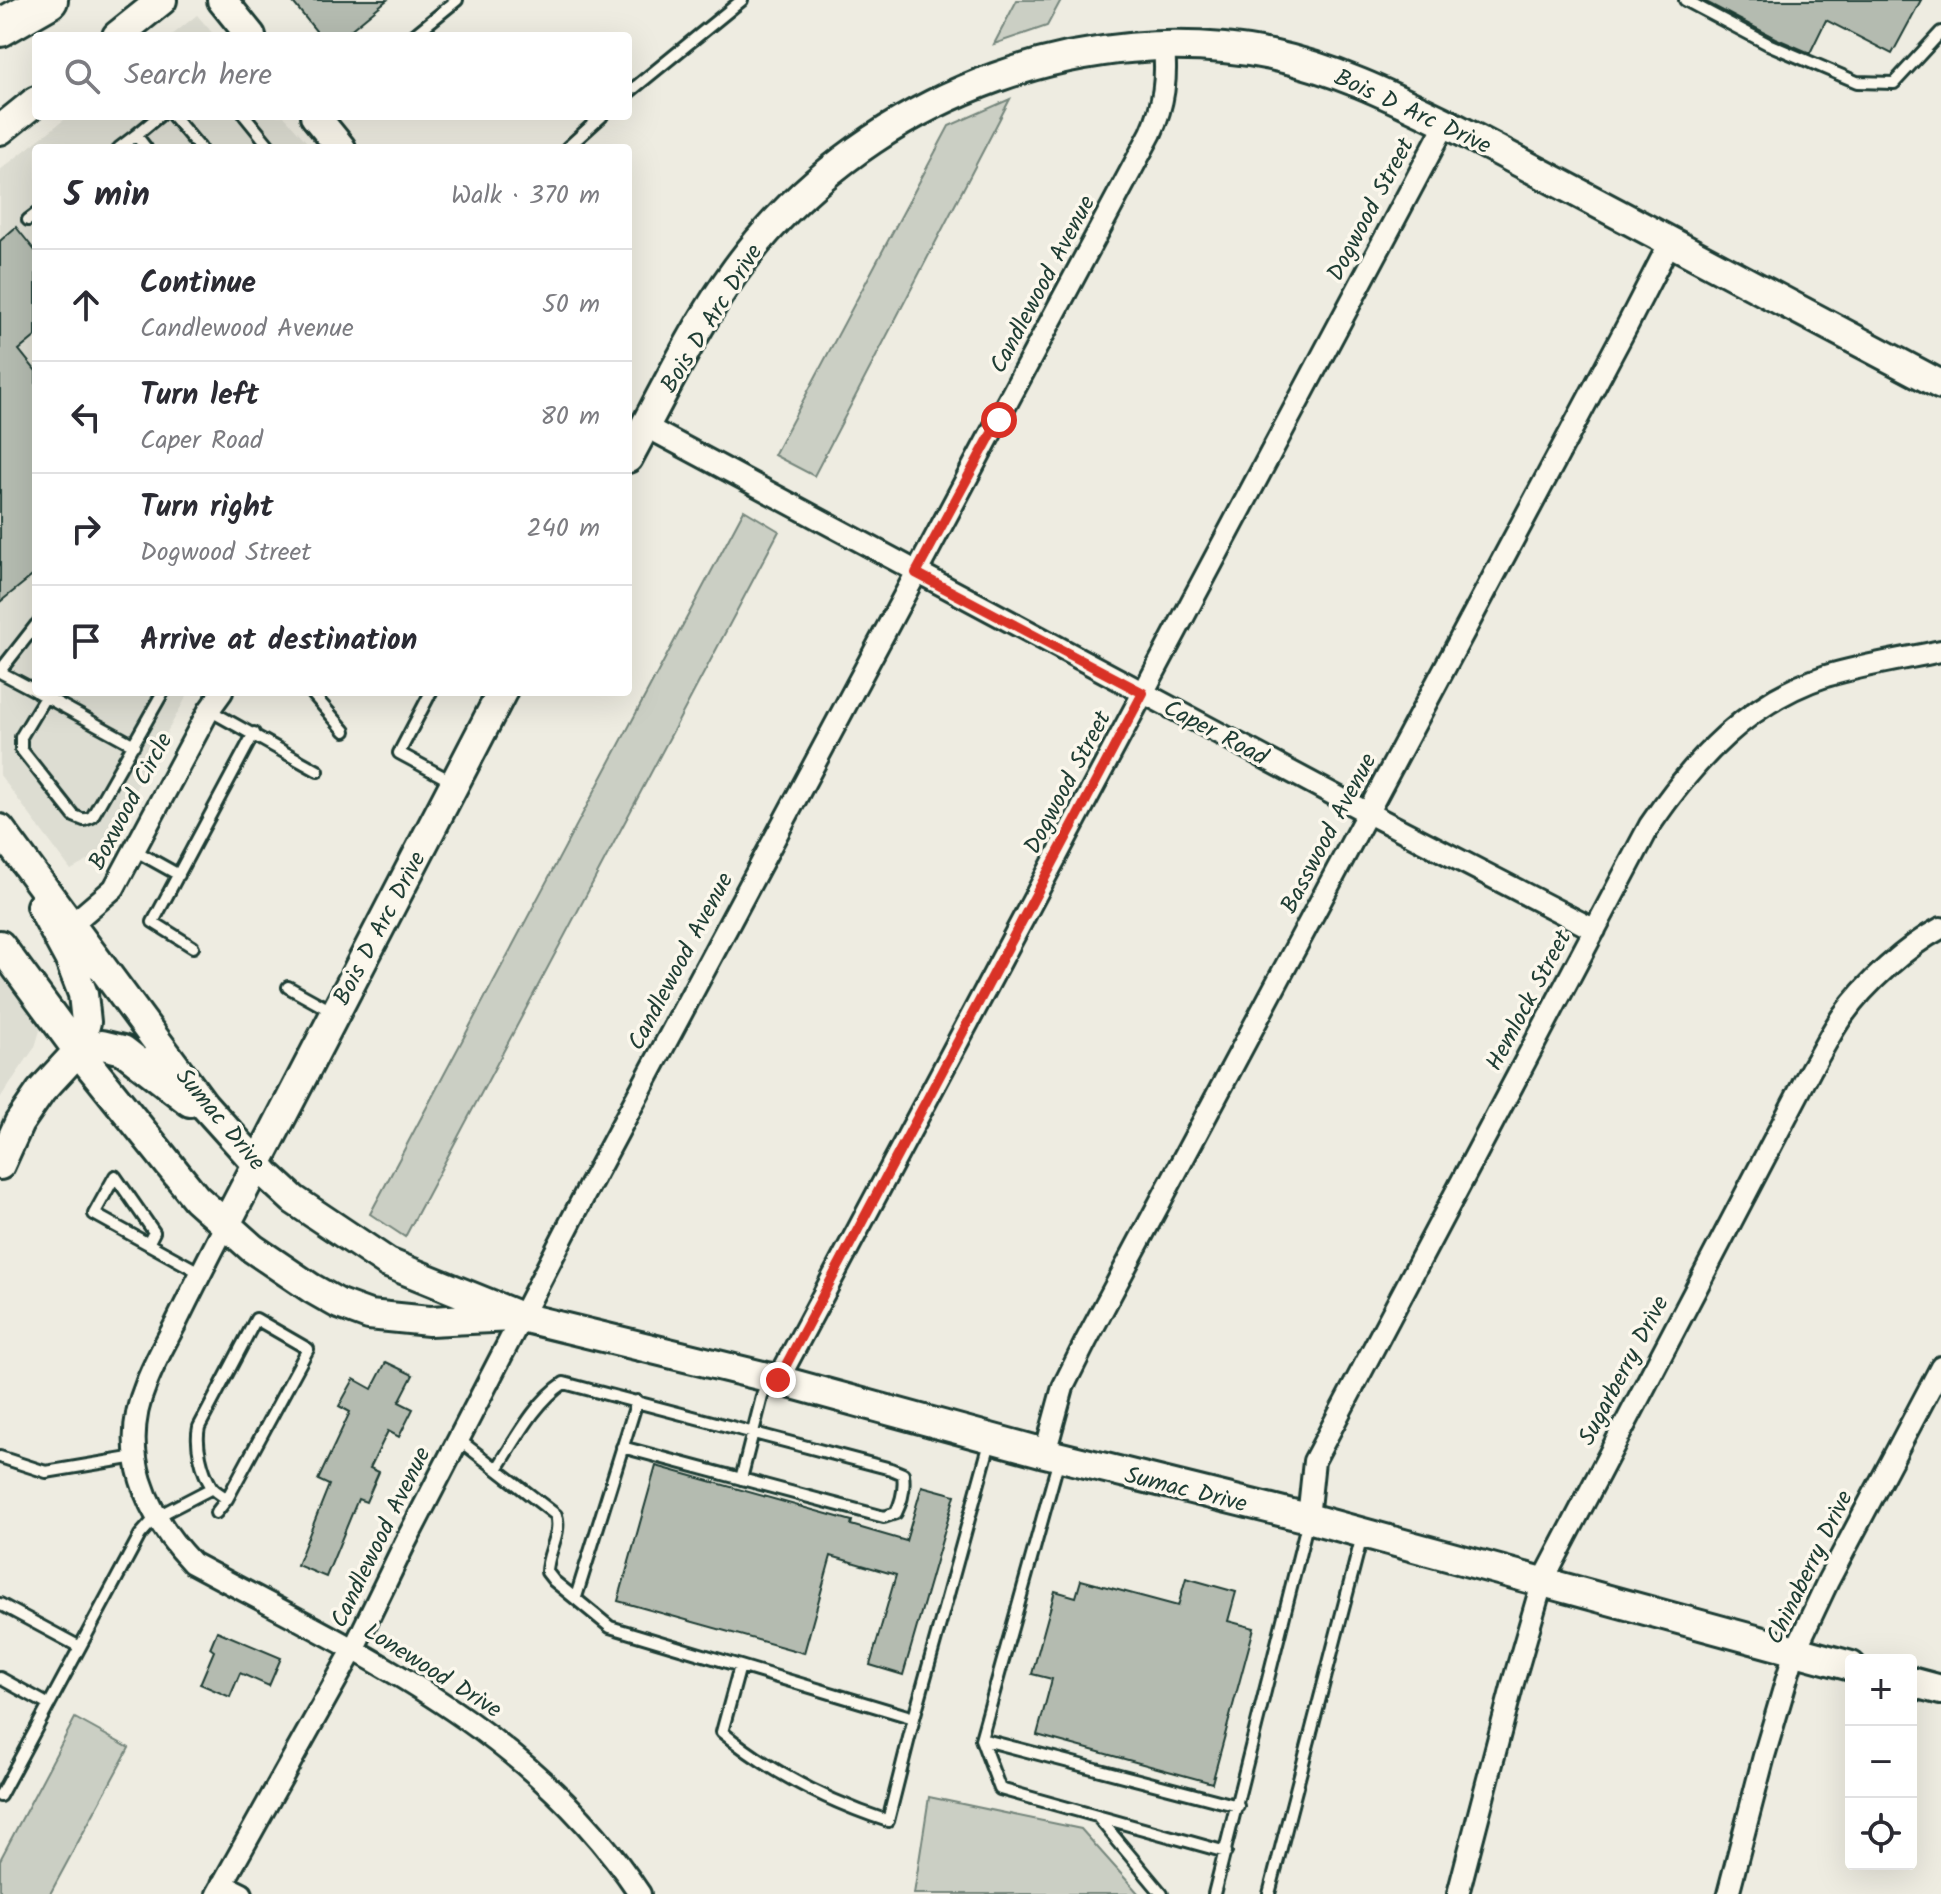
<!DOCTYPE html>
<html lang="en">
<head>
<meta charset="utf-8">
<style>
  body { margin:0; font-family:Kalam,sans-serif; background:#f7f7f7; color:#2b2b33 }
  .controls { position:absolute; right:24px; bottom:24px; display:grid; overflow:hidden; border-radius:8px; box-shadow:0 8px 32px #0002 }
  .controls button { width:72px; height:72px; display:grid; place-items:center; padding:0; border:0; border-bottom:2px solid #e1e1e2; background:#fff; color:#2b2b33; font:40px sans-serif }
  .stop { position:absolute; width:24px; height:24px; margin:-18px; border:6px solid #d93025; border-radius:50%; background:#fff }
  .stop.end { background:#d93025; border-color:#fff; box-shadow:0 2px 8px #0008 }
  .list { margin:0; padding:0; list-style:none }
  h2 { display:flex; justify-content:space-between; align-items:center; height:104px; margin:0; padding:0 32px; font-size:34px }
  h2 small { font-size:26px; font-weight:400; color:#7c7c81 }
  .list li { display:grid; grid-template-columns:52px 1fr auto; gap:24px; align-items:center; box-sizing:border-box; height:112px; padding:0 32px; border-top:2px solid #e1e1e2 }
  .list b { display:block; font-size:30px; white-space:nowrap }
  .list p { margin:0; font-size:26px; white-space:nowrap; color:#7c7c81 }
  .list em { font-size:26px; font-style:normal; color:#7c7c81 }
  .icon { flex:none; width:44px; height:44px; fill:none; stroke:currentColor; stroke-width:2; stroke-linecap:round; stroke-linejoin:round }
  .map { position:relative; flex:none; width:1941px; height:1894px; overflow:hidden }
  .search { position:absolute; background:#fff; box-shadow:0 8px 32px #0002; left:32px; top:32px; width:600px; height:88px; display:flex; align-items:center; gap:20px; box-sizing:border-box; padding:0 28px; border-radius:8px; color:#7c7c81; font-size:30px }
  .panel { position:absolute; background:#fff; box-shadow:0 8px 32px #0002; left:32px; top:144px; width:600px; height:552px; border-radius:8px }
  .map>svg:first-child { display:block }
  .built { fill:#ddddd2 }
  .green { fill:#cbcfc4; stroke:#75867c; stroke-width:2 }
  .building { fill:#b4bbb0; stroke:#1f3d34; stroke-width:2 }
  .lines { fill:none; stroke-linecap:round; stroke-linejoin:round }
  .lane-casing { stroke:#1f3d34; stroke-width:16 }
  .street-casing { stroke:#1f3d34; stroke-width:26 }
  .secondary-casing { stroke:#1f3d34; stroke-width:34 }
  .highway-casing { stroke:#1f3d34; stroke-width:42 }
  .lane { stroke:#fbf7ec; stroke-width:10 }
  .street { stroke:#fbf7ec; stroke-width:20 }
  .secondary { stroke:#fbf7ec; stroke-width:28 }
  .highway { stroke:#fbf7ec; stroke-width:36 }
  .route { stroke:#d93025; stroke-width:10 }
  .labels { text-anchor:middle; stroke-width:7; stroke-linejoin:round; paint-order:stroke }
  .street-label { font-size:24px; fill:#1f3d34; stroke:#fbf7ec }
</style>
</head>
<body>
<div class="map">
<svg width="1941" height="1894" viewBox="0 0 1941 1894">
  <rect width="100%" height="100%" fill="#eeece1"/>
  <filter id="ink" filterUnits="userSpaceOnUse"><feTurbulence type="fractalNoise" baseFrequency=".0125" numOctaves="2"/><feDisplacementMap in="SourceGraphic" scale="16" xChannelSelector="R" yChannelSelector="G"/><feConvolveMatrix kernelMatrix="1 2 1 2 8 2 1 2 1" color-interpolation-filters="sRGB"/></filter>
  <g filter="url(#ink)">
    <path class="built" d="M197,15L215,36H171Z
      M69,116H284L312,148H36V692H189L100,854L71,870L0,775V170Z
      M0,966L40,1017L41,1027L35,1047L0,1098Z"/>
    <path class="green" d="M1017,0H1061L1047,26L994,44Z
      M1010,99L814,476L774,455L949,126Z
      M744,510L779,531L405,1237L370,1214Z
      M75,1718L129,1748L50,1894H0V1860Z
      M929,1797L1081,1829L1139,1894H914Z"/>
    <path class="building" d="M291,0H387L343,36H320Z
      M1702,0H1921L1892,54L1826,20L1810,53L1775,38Z
      M16,227L36,252V336L19,350L36,371V573L0,602V241Z
      M386,1362L413,1375L399,1402L413,1409L399,1437L388,1431L370,1468L379,1472L366,1502L358,1499L326,1577L297,1565L329,1485L318,1480L350,1412L339,1406L354,1379L372,1389Z
      M656,1466L852,1521L851,1525L906,1541L922,1486L955,1495L903,1675L870,1665L896,1575L831,1556L804,1653L618,1601Z
      M1186,1578L1236,1592L1228,1621L1254,1628L1212,1783L1037,1735L1052,1679L1032,1674L1055,1591L1076,1597L1081,1580L1178,1606Z
      M217,1631L281,1658L269,1686L240,1673L230,1697L200,1684L214,1651L210,1648Z"/>
    <g class="lines">
      <defs>
        <path id="lane" d="M1685,0L1768,44L1857,82L1894,83L1941,32
          M413,36L457,0
          M628,93L742,0
          M173,116L200,148
          M245,116L271,148
          M119,148L136,135
          M146,148L136,135L159,116
          M567,148L602,116
          M28,220L36,214
          M0,671L36,625
          M0,672L36,691
          M37,692L134,745
          M48,692L21,737V749L74,816L84,820L92,817L163,692
          M311,692L345,731
          M431,692L399,753L453,782
          M209,710L318,771
          M134,850L179,875
          M193,947L153,922L254,733
          M288,987L335,1013
          M148,1244L154,1232L115,1176L94,1214L201,1273
          M458,1439L556,1515C562,1534 547,1552 547,1572L554,1581L610,1627L914,1718L991,1439
          M0,1457L46,1472L136,1457
          M1059,1459L981,1739L1238,1806
          M497,1469C516,1440 535,1402 564,1383L891,1469L903,1474C905,1488 902,1501 896,1513L884,1517L622,1447
          M741,1479L766,1381
          M216,1513L227,1499L308,1349L256,1319L199,1427C195,1444 202,1471 211,1486C214,1491 222,1495 227,1499
          M576,1597L637,1401
          M0,1604L80,1647
          M740,1666L722,1732C773,1774 827,1801 888,1821L914,1718
          M0,1678L49,1705
          M981,1739L1000,1789L1226,1852
          M0,1796L140,1535L156,1517L212,1488
          M1097,1816L1162,1894
          M1214,1894L1308,1520
          M1269,1894L1362,1536"/>
        <path id="street" d="M645,426L1368,813L1595,930
          M72,924L114,888L209,710L222,692
          M226,1224C209,1257 192,1290 176,1323C165,1343 154,1363 146,1384C118,1451 145,1514 192,1563C361,1654 530,1728 640,1894
          M778,1380L1446,123
          M1045,1453L1063,1387L1086,1341L1628,324L1670,242
          M1308,1518L1314,1461L1650,825C1694,760 1749,701 1826,676C1863,665 1903,659 1941,651
          M222,1884L242,1894
          M217,1894L353,1650L405,1543L585,1194L1151,133C1164,104 1167,78 1164,47
          M1458,1894L1513,1683L1542,1583L1811,1069C1822,1051 1831,1032 1843,1015C1865,984 1907,946 1941,928
          M1728,1894L1764,1756L1795,1651L1828,1581L1941,1367"/>
        <path id="secondary" d="M222,0L251,36
          M117,36L162,0
          M315,116L341,148
          M0,130L36,101
          M628,458C670,381 708,297 767,231C891,92 1086,19 1271,55C1333,68 1389,95 1446,123L1941,385
          M0,829L204,1105L268,1176L294,1200L388,1263L521,1317L767,1377L1045,1453L1308,1518L1851,1666
          M0,945L78,1051L196,1198L252,1248L311,1288L339,1304L369,1315L429,1321L512,1317
          M78,1051L102,1045L123,1050L190,1102
          M0,1165L19,1123L41,1091L78,1051L86,1022L83,994L69,958L41,906
          M226,1224L502,692
          M1911,1682L1941,1690"/>
        <path id="highway" d="M0,28L49,0"/>
      </defs>
      <use href="#lane" class="lane-casing"/>
      <use href="#street" class="street-casing"/>
      <use href="#secondary" class="secondary-casing"/>
      <use href="#highway" class="highway-casing"/>
      <use href="#lane" class="lane"/>
      <use href="#street" class="street"/>
      <use href="#secondary" class="secondary"/>
      <use href="#highway" class="highway"/>
    </g>
  </g>
  <g class="lines" filter="url(#ink)">
    <path class="route" d="M778,1380L1143,693L916,573L999,420"/>
  </g>
  <g class="labels">
    <g class="street-label">
      <text transform="translate(1413 111) rotate(25)" y="8">Bois D Arc Drive</text>
      <text transform="translate(1370 209) rotate(-62)" y="8">Dogwood Street</text>
      <text transform="translate(1042 284) rotate(-62)" y="8">Candlewood Avenue</text>
      <text transform="translate(711 318) rotate(-58)" y="8">Bois D Arc Drive</text>
      <text transform="translate(1216 732) rotate(28)" y="8">Caper Road</text>
      <text transform="translate(1067 782) rotate(-62)" y="8">Dogwood Street</text>
      <text transform="translate(130 801) rotate(-62)" y="8">Boxwood Circle</text>
      <text transform="translate(1328 833) rotate(-62)" y="8">Basswood Avenue</text>
      <text transform="translate(379 928) rotate(-62)" y="8">Bois D Arc Drive</text>
      <text transform="translate(680 961) rotate(-62)" y="8">Candlewood Avenue</text>
      <text transform="translate(1528 1000) rotate(-62)" y="8">Hemlock Street</text>
      <text transform="translate(221 1119) rotate(50)" y="8">Sumac Drive</text>
      <text transform="translate(1623 1370) rotate(-62)" y="8">Sugarberry Drive</text>
      <text transform="translate(1186 1489) rotate(14)" y="8">Sumac Drive</text>
      <text transform="translate(380 1537) rotate(-64)" y="8">Candlewood Avenue</text>
      <text transform="translate(1809 1567) rotate(-64)" y="8">Chinaberry Drive</text>
      <text transform="translate(433 1670) rotate(32)" y="8">Lonewood Drive</text>
    </g>
  </g>
</svg>
<div class="controls">
<button>+</button>
<button>−</button>
<button><svg class="icon" aria-label="locate" viewBox="0 0 24 24"><circle cx="12" cy="12" r="6"/><path d="M12 2v4M12 18v4M2 12h4M18 12h4"/></svg></button>
</div>
<div class="stop" style="left:999px;top:420px"></div>
<div class="stop end" style="left:778px;top:1380px"></div>
<div class="search"><svg class="icon" aria-label="search" viewBox="0 0 24 24"><circle cx="10" cy="10" r="6"/><path d="M15 15l6 6"/></svg>Search here</div>
<section class="panel">
<h2>5 min<small>Walk · 370 m</small></h2>
<ul class="list">
<li><svg class="icon" aria-label="ahead" viewBox="0 0 24 24"><path d="M12 20V5M6 11l6-6 6 6"/></svg><div><b>Continue</b><p>Candlewood Avenue</p></div><em>50 m</em></li>
<li><svg class="icon" aria-label="left" viewBox="0 0 24 24"><path d="M17 20v-9H6M10 6l-5 5 5 5"/></svg><div><b>Turn left</b><p>Caper Road</p></div><em>80 m</em></li>
<li><svg class="icon" aria-label="right" viewBox="0 0 24 24"><path d="M7 20v-9h11M14 6l5 5-5 5"/></svg><div><b>Turn right</b><p>Dogwood Street</p></div><em>240 m</em></li>
<li><svg class="icon" aria-label="arrive" viewBox="0 0 24 24"><path d="M6 21V4h12l-3 4 3 4H6"/></svg><div><b>Arrive at destination</b></div></li>
</ul>
</section>
</div>
</body>
</html>
